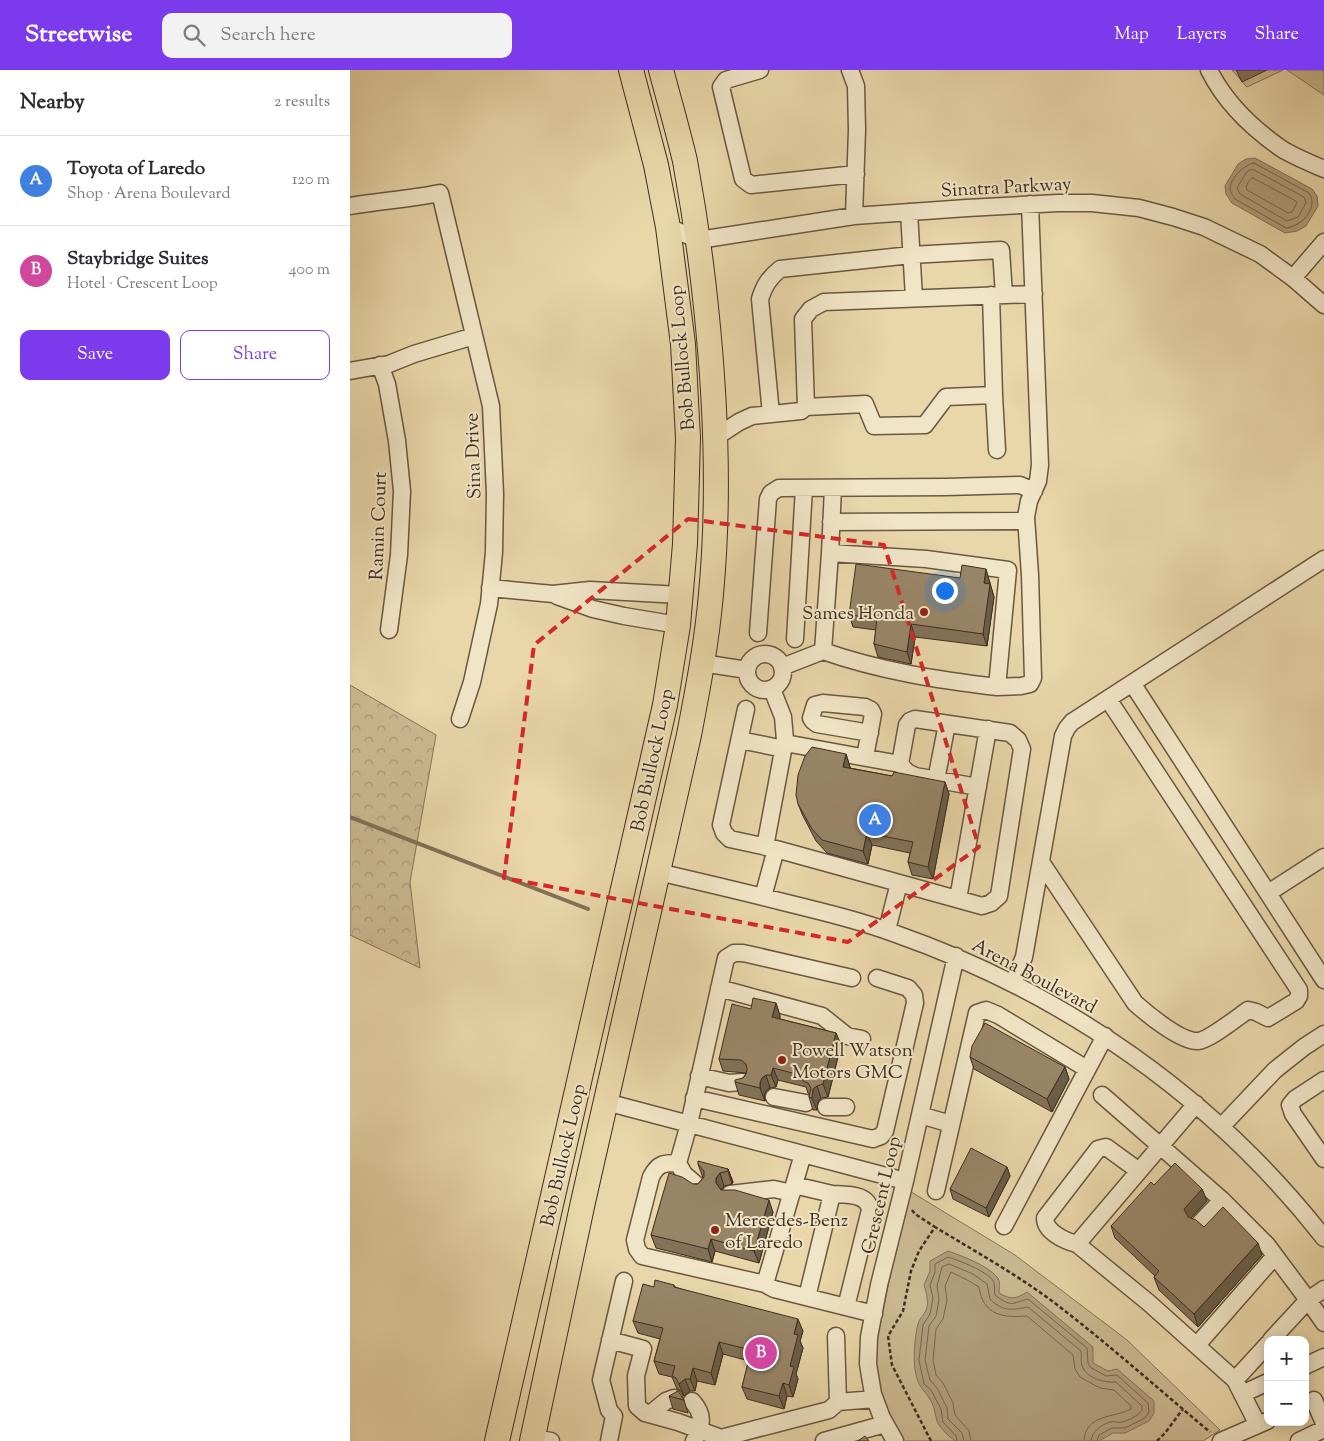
<!DOCTYPE html>
<html lang="en">
<head>
<meta charset="utf-8">
<style>
  body { margin:0; font-family:"Sorts Mill Goudy",serif; background:#f2f2f3; color:#2b2b33 }
  .controls { position:absolute; right:15px; bottom:15px; display:grid; overflow:hidden; border-radius:10px; box-shadow:0 2px 12px #0003 }
  .controls button { width:45px; height:45px; display:grid; place-items:center; padding:0; border:0; border-bottom:1px solid #e1e1e2; background:#fff; color:#2b2b33; font:25px sans-serif }
  .you { position:absolute; left:594px; top:520px; width:18px; height:18px; margin:-12px; border:4px solid #fff; border-radius:50%; background:#1a73e8; box-shadow:0 0 0 8px #1a73e833 }
  .badge { display:grid; place-items:center; width:32px; height:32px; border-radius:50%; background:#7c3aed; color:#fff; font-size:16px; font-weight:700 }
  .pin { position:absolute; translate:-50% -50%; border:2px solid #fff; box-shadow:0 1px 5px #0006 }
  .list { margin:0; padding:0; list-style:none }
  h2 { display:flex; justify-content:space-between; align-items:center; height:65px; margin:0; padding:0 20px; font-size:21px }
  h2 small { font-size:16px; font-weight:400; color:#7c7c81 }
  .list li { display:grid; grid-template-columns:32px 1fr auto; gap:15px; align-items:center; box-sizing:border-box; height:90px; padding:0 20px; border-top:1px solid #e1e1e2 }
  .list b { display:block; font-size:19px; white-space:nowrap }
  .list p { margin:0; font-size:16px; white-space:nowrap; color:#7c7c81 }
  .list em { font-size:16px; font-style:normal; color:#7c7c81 }
  .actions { display:flex; gap:10px; padding:15px 20px }
  .actions a { flex:1; padding:11px 0; border:1px solid #7c3aed; border-radius:10px; text-align:center; font-size:18px; color:#7c3aed }
  .actions .main { background:#7c3aed; color:#fff }
  .icon { flex:none; width:28px; height:28px; fill:none; stroke:currentColor; stroke-width:2; stroke-linecap:round; stroke-linejoin:round }
  .map { position:relative; flex:none; width:974px; height:1371px; overflow:hidden }
  header { display:flex; align-items:center; gap:30px; box-sizing:border-box; height:70px; padding:0 25px; background:#7c3aed; color:#fff }
  header strong { font-size:24px }
  nav { display:flex; gap:28px; margin-inline-start:auto; font-size:18px }
  .search { width:350px; height:45px; background:#f2f2f3; display:flex; align-items:center; gap:12px; box-sizing:border-box; padding:0 18px; border-radius:10px; color:#7c7c81; font-size:19px }
  main { display:flex }
  aside { flex:1; background:#fff }
  .map>svg:first-child { display:block }
  .forest { fill:url(#forest-crowns); stroke:#867359 }
  .green { fill:#ccba92; stroke:#867359 }
  .water { fill:#b09d7a; stroke:#837056 }
  .lines { fill:none; stroke-linecap:round; stroke-linejoin:round }
  .shore { stroke:#78644d; stroke-width:1 }
  .stream { stroke:#837056; stroke-width:4 }
  .minor-casing { stroke:#6a5742; stroke-width:19 }
  .highway-casing { stroke:#402c20; stroke-width:26 }
  .path { stroke:#402c20; stroke-width:2.5; stroke-dasharray:4 2.5; stroke-linecap:butt }
  .minor { stroke:#f1e5c7; stroke-width:16 }
  .highway { stroke:#e9d7a9; stroke-width:24 }
  .wall { fill:#837259; stroke:#402c20 }
  .shaded-wall { fill:#6a5d48; stroke:#402c20 }
  .building { fill:#988567; stroke:#402c20 }
  .marked { fill:none; stroke:#d62828; stroke-width:4; stroke-dasharray:10 6; stroke-linejoin:round }
  .poi-dot { fill:#8f2418; stroke:#f1e5c7; stroke-width:2 }
  .labels { text-anchor:middle; stroke-width:4; stroke-linejoin:round; paint-order:stroke }
  .street-label { font-size:19px; fill:#402c20; stroke:#f1e5c7 }
  .poi-label { font-size:19px; fill:#402c20; stroke:#f1e5c7; text-anchor:start }
</style>
</head>
<body>
<header>
<strong>Streetwise</strong>
<div class="search"><svg class="icon" aria-label="search" viewBox="0 0 24 24"><circle cx="10" cy="10" r="6"/><path d="M15 15l6 6"/></svg>Search here</div>
<nav><a>Map</a><a>Layers</a><a>Share</a></nav>
</header>
<main>
<aside>
<h2>Nearby<small>2 results</small></h2>
<ul class="list">
<li><span class="badge" style="background:#3f7fe0">A</span><div><b>Toyota of Laredo</b><p>Shop · Arena Boulevard</p></div><em>120 m</em></li>
<li><span class="badge" style="background:#d1479c">B</span><div><b>Staybridge Suites</b><p>Hotel · Crescent Loop</p></div><em>400 m</em></li>
</ul>
<div class="actions"><a class="main">Save</a><a>Share</a></div>
</aside>
<div class="map">
<svg width="974" height="1371" viewBox="0 0 974 1371">
  <defs>
    <pattern id="forest-crowns" width="20" height="18" patternUnits="userSpaceOnUse" patternTransform="scale(1.25)"><rect width="20" height="18" fill="#ccba92"/><path d="M2 6a3 3 0 1 1 6 0M12 15a3 3 0 1 1 6 0" fill="none" stroke="#a79777"/></pattern>
  </defs>
  <rect width="100%" height="100%" fill="#e9d7a9"/>
  <filter id="stains"><feTurbulence type="fractalNoise" baseFrequency=".004" numOctaves="4"/><feColorMatrix values="0 0 0 0 .2 0 0 0 0 .09 0 0 0 0 .02 0 0 0 .5 -.17"/></filter>
  <radialGradient id="worn" r=".72"><stop offset=".6" stop-color="#630" stop-opacity="0"/><stop offset="1" stop-color="#630" stop-opacity=".3"/></radialGradient>
  <path class="forest" d="M0,615L86,665L60,812L70,898L0,865Z"/>
  <path class="green" d="M882,0H933L897,17Z
    M937,0H974V25Z
    M558,1120L665,1185L777,1270L870,1360L853,1371H551L535,1345L522,1294Z"/>
  <path class="water" d="M905,88L962,119L967,126L968,136L956,156L947,161L935,163L882,133L876,124L875,116L888,94L896,89Z
    M598,1181C612,1186 637,1195 647,1207C651,1212 649,1217 649,1223C661,1230 666,1229 677,1222L743,1277V1293L758,1301L767,1299L804,1331V1343L799,1351L775,1363H763L749,1371H605C599,1366 590,1359 587,1351C585,1345 585,1339 582,1333C578,1325 575,1323 571,1317C561,1304 564,1270 568,1254C569,1250 571,1248 574,1244C580,1236 577,1224 574,1215L580,1201V1191Z"/>
  <g class="lines">
    <path class="shore" d="M904,93L959,123C969,138 952,156 936,158L885,129C883,126 880,122 880,118C881,107 894,95 904,93Z
      M900,100H904L954,127L956,133L948,147L937,151L890,124L887,118L896,103Z
      M903,108L946,131L947,133L942,142L938,143L897,120C895,116 899,109 903,108Z
      M607,1371L606,1366L593,1352L591,1339L581,1320L574,1314L569,1290L573,1255L580,1244L583,1228L580,1215L585,1202V1194L598,1187C608,1190 642,1203 644,1213C645,1217 644,1221 645,1225C662,1238 662,1233 678,1229L737,1278L738,1293L740,1297L756,1306L767,1305L798,1333L799,1342L795,1348L775,1358H762L749,1365L747,1371
      M614,1371L612,1363L598,1349L597,1338L587,1318L580,1310L575,1290L579,1256L586,1246L589,1229L587,1216L592,1197L599,1194L623,1204L637,1214L640,1229C653,1242 662,1240 678,1237L731,1281C732,1286 730,1293 733,1298C738,1309 756,1313 766,1312L792,1336V1340C789,1345 778,1351 772,1352C768,1353 764,1351 760,1352C751,1355 742,1361 741,1371
      M621,1371L619,1361L605,1345L603,1333L593,1313L586,1305L583,1290L586,1259L593,1249L597,1230L595,1216L601,1202L619,1211L629,1217C633,1245 652,1248 677,1246L723,1285L725,1299L730,1307L750,1318L764,1320L781,1336V1339C764,1348 735,1344 734,1371"/>
    <path class="stream" d="M0,747L238,839"/>
    <defs>
      <path id="minor" d="M410,0L376,10L371,17L393,109L401,115L506,104
        M500,0L506,16L507,60L504,146
        M859,0C875,32 903,59 932,79C945,87 960,93 974,99
        M0,136C30,131 60,129 90,123L141,336L145,424L144,482L139,534L122,612L110,649
        M559,142L564,228
        M318,157L349,170L504,146L617,138L708,133H742L789,138L823,147L854,157L910,184L943,208L974,235
        M943,208L974,172
        M641,225L644,325
        M30,295L37,314L47,371L52,421L49,485L39,560
        M0,301L39,294L64,284L124,266
        M456,337L515,334L524,356L575,355L596,327L644,325L647,380
        M421,344L410,229C414,216 419,208 430,199L561,185L651,180L654,225
        M366,367L389,352L402,346L451,341L456,337L453,249L461,239L474,232L684,224
        M481,452L676,451
        M480,483L483,418
        M140,518L203,524L240,520L330,525
        M207,526L243,539L274,546L328,555
        M408,563L418,429L421,423L429,418L596,417L670,415L684,421
        M445,569L454,418
        M473,581C530,601 588,610 647,617
        M397 602a18 18 0 1 1 36 0a18 18 0 1 1-36 0Z
        M352,593L397,600
        M432,597L473,581L480,483L576,489L658,500L647,617L671,616L680,614L683,608L680,505L676,447L679,431L688,411L690,395L680,134
        M782,613L974,910
        M396,639L371,755L374,763L380,769L426,779
        M390,670L434,679
        M435,673L550,694L557,702L565,706L628,717
        M515,687L523,644L521,640L515,637L473,633L465,635L461,648L463,651L467,654L520,663
        M586,710L597,654
        M415,777L435,670L433,647L422,619
        M691,792L785,933C797,944 831,972 848,971C859,970 888,947 898,940L906,942L918,948L946,931L949,926V920L758,629
        M308,802C351,812 394,822 437,833C474,842 511,851 546,864C714,923 864,1027 974,1168
        M918,823L974,787
        M413,827L426,779L632,836L641,833L649,826L672,679L668,670L660,663L565,649L560,651L557,655L550,694
        M608,829L638,659
        M537,860L549,813
        M663,913L674,887L713,666L717,658L722,652L974,489
        M369,918L472,946L497,966L512,969
        M349,1006L379,1013L392,1012
        M974,1010L945,1029L940,1035L943,1044L974,1089
        M752,1025L872,1130L917,1175L958,1230L921,1270
        M424,1027L456,1033
        M344,1028L523,1069L531,1066L535,1061L565,933L564,925L558,918L527,908
        M256,1032L555,1111
        M846,1034L727,1174L799,1233L885,1310L908,1355
        M476,1037H496
        M570,1045L601,1054
        M871,1057L925,1000L954,977L974,964
        M453,1084L415,1214L424,1219L524,1244
        M328,1093L334,1104L349,1117
        M444,1115L482,1124L457,1227
        M586,1121L627,943L636,940L648,945L737,999
        M380,1124L424,1119L442,1123
        M482,1124C496,1125 518,1123 520,1140L496,1237
        M850,1153L872,1130
        M654,1156L755,966
        M727,1174C715,1171 695,1162 695,1148L748,1079L756,1077L789,1101
        M415,1214L292,1186L287,1179L285,1170L301,1107C308,1093 314,1093 328,1093L339,1054L376,888L384,883H393L502,908
        M974,1219L958,1230L974,1253
        M486,1266L488,1332L525,1329
        M260,1270L293,1279L286,1306L287,1336L295,1343L328,1352L371,1368L479,1340L488,1332
        M847,1275L925,1186
        M955,1296L974,1287
        M885,1310L918,1274
        M892,1324L918,1312
        M964,1330L974,1353
        M342,1331C355,1345 352,1356 344,1371
        M300,1344L316,1331L324,1328
        M183,1368L201,1371
        M259,1371L264,1346L259,1340L251,1310L274,1211
        M474,1371L535,1354
        M545,1371L532,1348L523,1324L518,1294L519,1267L529,1215L555,1111L606,886
        M871,1371L917,1351
        M949,1371L974,1359"/>
      <path id="highway" d="M147,1371L315,635L328,555L335,474L338,368L333,274L318,157L306,95L281,0
        M182,1371L233,1132L339,665C348,618 357,571 361,524C370,428 366,332 356,237C351,188 344,140 335,91C328,61 319,30 311,0"/>
    </defs>
    <use href="#minor" class="minor-casing"/>
    <use href="#highway" class="highway-casing"/>
    <path class="path" d="M562,1140L565,1144L585,1157
      M581,1371L542,1295L538,1266L553,1241L561,1201L569,1181L585,1157C623,1180 662,1202 698,1228C754,1270 806,1317 860,1362
      M807,1371L815,1363L833,1339"/>
    <use href="#minor" class="minor"/>
    <use href="#highway" class="highway"/>
  </g>
  <path class="wall" d="M886,0H917L892,12Z
    M640,512V514L644,527L637,576L565,567L561,594L528,587L524,574L526,560L503,557L499,545Z
    M496,684L500,697V698L542,706L595,712L599,724L583,809L562,805L558,792L560,783L522,775L518,794L477,783L466,771L453,746L448,734Z
    M426,933L430,946V949L486,963L491,975L478,1027L471,1028L468,1032L467,1040H463L459,1027L460,1024L458,1023L456,1017L428,1010L426,1017L420,1018L416,1021L414,1026L415,1031L389,1025L385,1012L393,1008L396,1004V1003L373,1001L369,989L401,939Z
    M620,987L715,997L719,1009L702,1042L624,999Z
    M348,1094L378,1099L383,1112L382,1114L374,1116L371,1120L423,1142L409,1193L365,1181L362,1192L306,1178L301,1165L343,1114H348L353,1108Z
    M657,1097L660,1106L639,1147L603,1129L600,1119Z
    M804,1115L852,1119L857,1131L841,1148L854,1157L912,1185L848,1257L809,1220L804,1207L805,1206L765,1168L761,1156Z
    M324,1215L325,1217L453,1261L450,1271L453,1278L446,1304L448,1309L443,1327L437,1326L434,1339L397,1329L392,1317L399,1291L373,1284L365,1315L347,1311L345,1321H340L334,1326L331,1321L327,1319L322,1307L309,1304L304,1291L310,1269L288,1263L283,1251L304,1217Z
    M319,1326L334,1330L338,1343L323,1339Z"/>
  <path class="shaded-wall" d="M636,499L644,527L637,576L633,564L634,513Z
    M561,554L565,567L561,594L557,582Z
    M496,684L500,697L498,710L493,697Z
    M595,712L599,724L583,809L578,797Z
    M517,763L522,775L518,794L513,781Z
    M426,933L430,946L427,960L422,947Z
    M486,963L491,975L478,1027L473,1014Z
    M715,997L719,1009L702,1042L697,1029Z
    M423,998L428,1010L426,1017L421,1005Z
    M416,1005L420,1018L416,1021L414,1026L415,1031L410,1018V1013L412,1008Z
    M467,1016L471,1028L468,1032L467,1040L462,1028L463,1019Z
    M657,1097L660,1106L639,1147L636,1138Z
    M378,1099L383,1112L382,1114L378,1101Z
    M370,1103L374,1116L371,1120L366,1113V1108Z
    M852,1119L857,1131L838,1151L834,1139Z
    M419,1130L423,1142L409,1193L404,1181Z
    M361,1169L365,1181L362,1192L358,1179Z
    M908,1173L912,1185L848,1257L844,1244Z
    M448,1249L453,1261L450,1271L453,1278L446,1304L448,1309L443,1327L439,1315L440,1296L444,1264Z
    M369,1272L373,1284L365,1315L361,1303Z
    M343,1298L347,1311L345,1321L340,1309Z
    M335,1309L340,1321L334,1326L329,1314Z
    M433,1313L437,1326L434,1339L429,1326Z"/>
  <path class="building" d="M506,494L610,508L612,495L636,499L634,513L640,514L633,564L561,554L557,582L524,574L527,548L499,545Z
    M462,677L496,684L493,697L542,706L544,702L595,712L578,797L558,792L563,772L517,763L513,781L472,770L462,759L448,734L446,725L448,705L455,686Z
    M403,928L426,933L422,947L486,963L473,1014L467,1016L463,1019L462,1028L459,1027L461,1018L458,1013L453,1011L454,1006L423,998L421,1005H416L412,1008L410,1013V1018L385,1012V1010L393,1008L396,1004L397,999L396,994L391,990L369,989L382,934L401,939Z
    M635,953L715,997L697,1029L620,987L622,976Z
    M621,1078L657,1097L636,1138L600,1119Z
    M348,1091L378,1099V1101L370,1103L366,1108V1113L371,1120H385L419,1130L404,1181L361,1169L358,1179L301,1165L319,1103L332,1107L343,1114H348L354,1107V1101L348,1094Z
    M825,1093L852,1119L834,1139L838,1147L846,1150L854,1157L873,1137L908,1173L844,1244L804,1207L809,1201L761,1156L801,1112L804,1115Z
    M305,1210L324,1215V1217L448,1249L444,1264L448,1265L440,1296L444,1297L439,1315L433,1313L429,1326L392,1317L401,1280L369,1272L361,1303L343,1298L340,1309H335L329,1314L326,1308L322,1306L325,1296L304,1291L313,1258L283,1251L293,1214L304,1217Z
    M328,1321L334,1330L319,1326Z
    M515,1366L519,1371H508Z"/>
  <path class="marked" d="M338,449L534,475L629,777L498,872L154,808L184,575Z"/>
  <g class="poi-dot">
    <circle cx="574" cy="542" r="5"/>
    <circle cx="432" cy="990" r="5"/>
    <circle cx="365" cy="1160" r="5"/>
  </g>
  <g class="labels">
    <g class="street-label">
      <text transform="translate(656 116) rotate(-3)" y="7">Sinatra Parkway</text>
      <text transform="translate(331 288) rotate(-95)" y="7">Bob Bullock Loop</text>
      <text transform="translate(122 386) rotate(-92)" y="7">Sina Drive</text>
      <text transform="translate(27 456) rotate(-88)" y="7">Ramin Court</text>
      <text transform="translate(301 690) rotate(-78)" y="7">Bob Bullock Loop</text>
      <text transform="translate(685 905) rotate(28)" y="7">Arena Boulevard</text>
      <text transform="translate(212 1085) rotate(-77)" y="7">Bob Bullock Loop</text>
      <text transform="translate(530 1125) rotate(-77)" y="7">Crescent Loop</text>
    </g>
    <g class="poi-label">
      <text x="564" y="549" text-anchor="end">Sames Honda</text>
      <text x="442" y="986">Powell Watson<tspan x="442" dy="22">Motors GMC</tspan></text>
      <text x="375" y="1156">Mercedes-Benz<tspan x="375" dy="22">of Laredo</tspan></text>
    </g>
  </g>
  <rect width="100%" height="100%" filter="url(#stains)"/>
  <rect width="100%" height="100%" fill="url(#worn)"/>
</svg>
<div class="controls">
<button>+</button>
<button>−</button>
</div>
<div class="you"></div>
<div class="pin badge" style="left:525px;top:750px;background:#3f7fe0">A</div>
<div class="pin badge" style="left:411px;top:1283px;background:#d1479c">B</div>
</div>
</main>
</body>
</html>
